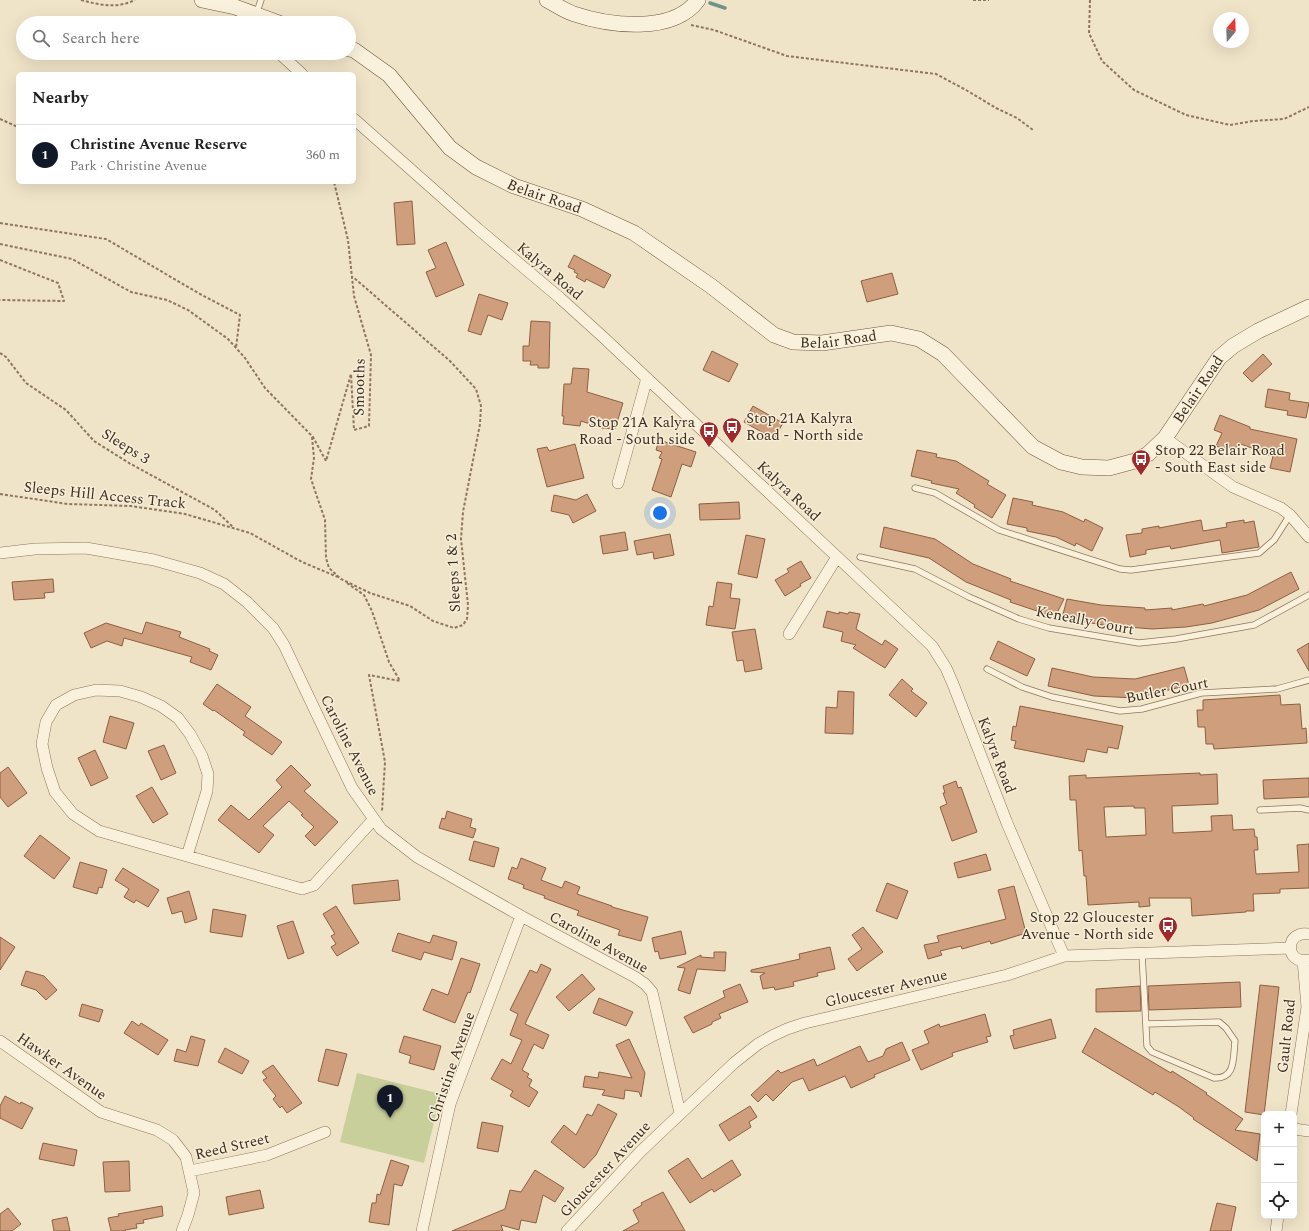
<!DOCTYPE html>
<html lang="en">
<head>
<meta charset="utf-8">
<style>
  body { margin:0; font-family:Spectral,serif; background:#f2f2f2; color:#222 }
  .controls { position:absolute; right:12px; bottom:12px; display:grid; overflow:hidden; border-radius:6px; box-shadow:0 4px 16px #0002 }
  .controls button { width:36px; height:36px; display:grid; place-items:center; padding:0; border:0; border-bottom:1px solid #e0e0e0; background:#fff; color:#222; font:20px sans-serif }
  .compass { position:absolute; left:1213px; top:12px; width:36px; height:36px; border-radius:50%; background:#fff; box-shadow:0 4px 16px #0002; rotate:19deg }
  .you { position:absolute; left:660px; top:513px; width:14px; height:14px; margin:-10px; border:3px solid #fff; border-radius:50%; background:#1a73e8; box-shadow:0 0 0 6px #1a73e833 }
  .badge { display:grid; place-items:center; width:26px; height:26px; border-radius:50%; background:#111827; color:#fff; font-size:13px; font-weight:700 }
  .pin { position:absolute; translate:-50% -33px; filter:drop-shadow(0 1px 2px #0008) }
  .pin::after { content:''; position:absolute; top:21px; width:14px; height:12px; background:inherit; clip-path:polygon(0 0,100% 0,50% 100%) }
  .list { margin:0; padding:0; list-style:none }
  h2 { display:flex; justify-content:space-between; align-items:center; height:52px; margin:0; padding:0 16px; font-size:17px }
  h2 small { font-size:13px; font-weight:400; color:#767676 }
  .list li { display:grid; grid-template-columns:26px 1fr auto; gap:12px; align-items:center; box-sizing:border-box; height:60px; padding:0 16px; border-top:1px solid #e0e0e0 }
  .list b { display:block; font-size:15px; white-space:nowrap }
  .list p { margin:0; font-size:13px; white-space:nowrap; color:#767676 }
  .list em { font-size:13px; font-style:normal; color:#767676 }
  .icon { flex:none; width:22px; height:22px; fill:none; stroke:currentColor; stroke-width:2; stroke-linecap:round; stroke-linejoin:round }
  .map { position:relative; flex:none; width:1309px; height:1231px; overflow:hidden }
  .search { position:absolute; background:#fff; box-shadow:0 4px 16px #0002; left:16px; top:16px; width:340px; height:44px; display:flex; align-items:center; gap:10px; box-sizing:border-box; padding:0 14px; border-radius:22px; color:#767676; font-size:15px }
  .panel { position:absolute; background:#fff; box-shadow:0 4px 16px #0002; left:16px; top:72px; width:340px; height:112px; border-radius:6px }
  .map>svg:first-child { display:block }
  .green { fill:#c9cf9b }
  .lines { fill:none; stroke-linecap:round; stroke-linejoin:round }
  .stream { stroke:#6f938a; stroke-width:3.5 }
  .building { fill:#cf9f7d; stroke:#8d5f41; fill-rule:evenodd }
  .service-casing { stroke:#8d765c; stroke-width:7 }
  .minor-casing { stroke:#8d765c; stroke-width:12 }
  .secondary-casing { stroke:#6f573f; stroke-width:16 }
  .path { stroke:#8d765c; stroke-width:2; stroke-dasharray:3 2; stroke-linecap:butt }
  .service { stroke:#faf1dc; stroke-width:5.5 }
  .minor { stroke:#faf1dc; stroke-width:11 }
  .secondary { stroke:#faf1dc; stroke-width:15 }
  .labels { text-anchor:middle; stroke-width:3; stroke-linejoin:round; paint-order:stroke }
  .street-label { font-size:15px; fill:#3d2e20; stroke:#f7eed8 }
  .poi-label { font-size:15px; fill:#3d2e20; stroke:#f7eed8; text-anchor:start }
</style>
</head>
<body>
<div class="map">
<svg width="1309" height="1231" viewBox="0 0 1309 1231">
  <rect width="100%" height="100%" fill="#f0e4c8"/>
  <path class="green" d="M357,1073L441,1094L424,1163L340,1142Z"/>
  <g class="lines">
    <path class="stream" d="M710,3L725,8"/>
  </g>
  <path class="building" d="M412,201L415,244L397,245L394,203Z
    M446,242L464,285L436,297L426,272L436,268L428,250Z
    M574,255L611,275L604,288L586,279L585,282L576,277L578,274L574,272L575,270L568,267Z
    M892,273L898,294L867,302L861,281Z
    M479,294L508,303L502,320L488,315L481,335L468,331Z
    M531,321L550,322L549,368H538V365H530L531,361H523V346H529Z
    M712,351L738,364L729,382L703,370Z
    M1263,354L1272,364L1252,382L1243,373Z
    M573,368L589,369L587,392L623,403L615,429L602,428L581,421L580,426L563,424L564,416H562L564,384H571Z
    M1268,389L1290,393L1289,400L1309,403L1306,418L1287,415L1288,411L1265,407Z
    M753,406L783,423L774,439L744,422Z
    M1220,415L1250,427V429L1297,439L1290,472L1270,468L1273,456L1256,452L1257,450L1238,443L1234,453L1216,446L1222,433L1214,430Z
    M659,440L696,452L691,467L682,464L671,497L652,490L662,459L659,458L662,452L656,450Z
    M575,444L584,478L547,487L537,449L547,447L549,451Z
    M917,450L937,454L936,457L956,461L989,481L987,484L1006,495L992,518L974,507L975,505L956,493L959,489L931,483L932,481L911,476Z
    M587,494L596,511L573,523L569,515L551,511L554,495L576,500Z
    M1013,498L1033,502L1032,505L1063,512L1084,522L1085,519L1103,528L1092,551L1076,543L1075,546L1056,537L1027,531V528L1007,524Z
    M739,502L740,519L700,520L699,504Z
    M1201,520L1203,531L1227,527L1226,523L1244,520V523L1254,521L1259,547L1222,553L1220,540L1171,549L1170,546L1146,550V554L1130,557L1126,535L1142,533V529L1159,526V528Z
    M884,527L935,539L973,564L1011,579L1010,581L1064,599L1055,617L1010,602L1011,600L966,582L929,558L880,547Z
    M625,532L628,550L603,554L600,536Z
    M670,534L674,555L654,559L653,552L637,555L634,541Z
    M746,535L765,539L757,578L738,574Z
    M801,561L811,578L800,584L801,586L785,596L775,580L789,572L787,569Z
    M1291,572L1299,589L1259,610L1212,623L1186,627L1152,629L1103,625L1062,618L1067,599L1101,605L1145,608V610L1172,608V610L1203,604L1204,606L1247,595Z
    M53,579L54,592L44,593L45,598L14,600L12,582Z
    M717,582L732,584L730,598L740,599L735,629L706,625L709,606L713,607Z
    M827,611L839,614V612L848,614L849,612L860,614L856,629L882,645L885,640L898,649L885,668L853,648L856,645L841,641L843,632L823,627Z
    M146,622L181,632L179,637L210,649L209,651L218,655L211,670L190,662L192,657L124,638L122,646L107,641L91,648L84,633L106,623L142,634Z
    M755,629L762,669L745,672L743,660L737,661L732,632Z
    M998,641L1035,659L1027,676L990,659Z
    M1309,643V671L1297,650Z
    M1184,667L1189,685L1136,698L1094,696L1048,686L1052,668L1093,677L1135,679Z
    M902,679L913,689L911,691L927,703L916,717L889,695Z
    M217,684L251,707L245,716L282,742L272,755L243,735L245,732L214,710L213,711L203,704Z
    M838,691L854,692L853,734L825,733L826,707L837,708Z
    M1280,695L1281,705L1300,704L1302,729L1306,728L1307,743L1214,749L1213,744H1206L1205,727H1198L1197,710H1203V700Z
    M1020,706L1123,726L1118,749L1108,747L1107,753L1087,749L1084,762L1014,748L1016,741L1011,740L1013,726L1016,727Z
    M110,716L134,723L126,749L103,742Z
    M164,745L176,773L161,780L148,751Z
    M95,750L108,778L91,786L78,758Z
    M291,765L311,785L304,791L338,822L315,846L305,836L314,827L301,815L303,814L289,801L263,826L274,835L259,853L218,820L231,805L249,820L282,787L276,780Z
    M8,767L27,793L8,807L0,797V773Z
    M1200,773V775L1217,774L1218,804L1172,806L1173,833L1212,831L1211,816L1232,815L1233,830L1254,829L1255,837H1257L1258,850H1254L1256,874L1299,872L1297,845L1309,844V888L1280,889V893L1253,894L1254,911H1246V912L1192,916L1191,898H1149L1150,906L1139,907V902L1088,905L1086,876H1084L1082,850L1079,851L1076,800H1070L1069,776L1086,775V778ZM1134,806V808H1145L1146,835L1106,837L1104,807Z
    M1309,778V797L1264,799L1263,780Z
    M956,781L958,788L961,787L977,832L952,841L940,807L947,804L943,793H945L943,786Z
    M152,787L168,814L153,823L136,796Z
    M447,811L472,819L470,827L476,829L473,838L439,828L442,818L445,819Z
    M40,835L70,858L54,879L24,856Z
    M474,841L499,848L494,867L469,860Z
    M986,854L991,870L958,878L954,863Z
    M521,858L546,868L541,880L562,888L565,881L580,887L577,894L612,906V907L648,917L641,941L618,935L620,930L577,915L579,911L544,898L545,896L523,888L524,885L508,879L512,867L517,869Z
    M80,862L107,870L102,888L99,887L97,894L73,887Z
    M123,868L159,890L148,907L136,900L134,903L124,897L129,889L115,880Z
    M398,880L400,900L354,904L352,885Z
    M887,883L908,891L897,919L876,911Z
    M1014,886L1026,933L991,944L990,941L962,949L961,946L940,951L942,955L928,959L924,945L939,942L937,936L1006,919L998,890Z
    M189,891L197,919L185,923L182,911L172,914L167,898Z
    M336,906L359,943L337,956L331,947L336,944L331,936L335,934L323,914Z
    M213,909L246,915L242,937L210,932Z
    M293,921L304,953L288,959L277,926Z
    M863,927L883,952L857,971L848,959L862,949L852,935Z
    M681,931L686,954L660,959L658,951L655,952L652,938Z
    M398,933L430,943L433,935L457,942L452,960L424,952L421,960L392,951Z
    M0,937L15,947L0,970Z
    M830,947L835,969L817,973L818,976L793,982L794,986L775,990L774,987L763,989L760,976L765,973L751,972V970L800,959L799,954Z
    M714,952H726L725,971L697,969L690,994L678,990L685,968L677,967L701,955V957L714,958Z
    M461,958L480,964L470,993L468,992L455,1023L423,1010L432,989L448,995Z
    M541,964L551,969L525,1024L549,1035L543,1049L534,1044L522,1070L529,1074L527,1077L532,1080L529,1086L538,1092L529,1107L510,1096L513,1091L491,1079L502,1059L511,1064L522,1040L510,1035L518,1014L510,1010L530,970L537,973Z
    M26,971L44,976L57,990L46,1000L36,990L21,985Z
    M582,974L595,989L569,1011L556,997Z
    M1240,982L1241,1007L1149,1010L1148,986Z
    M740,984L748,1002L719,1014L721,1018L712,1022V1024L693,1033L684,1017L725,997L723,991Z
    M1260,985L1279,987L1264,1115L1245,1112Z
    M1140,986L1141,1011L1096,1012V989Z
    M599,998L633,1012L626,1026L593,1013Z
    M82,1004L103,1010L99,1022L79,1016Z
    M985,1014L991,1036L986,1037L988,1042L952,1053L953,1056L921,1070L912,1050L929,1043L924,1031L939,1024L940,1027Z
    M1051,1019L1056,1038L1014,1049L1010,1036L1014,1035L1013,1030Z
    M132,1021L139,1026L141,1023L168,1040L158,1055L124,1033Z
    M1095,1028L1171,1073L1172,1071L1207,1093L1206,1094L1243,1119L1235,1130L1260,1134L1257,1161L1193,1119L1194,1118L1179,1107L1155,1092L1153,1095L1082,1052Z
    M191,1036L205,1040L198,1066L174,1061L177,1049L186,1052Z
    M404,1036L441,1046L434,1070L409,1063L411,1056L399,1052Z
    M629,1039L645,1073L641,1097L639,1092L625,1090L624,1099L602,1095L605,1090L583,1087L585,1076L598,1078L599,1072L632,1078L616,1045Z
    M902,1042L910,1060L874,1075L875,1077L851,1088L845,1076L809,1091L803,1078L792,1082L773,1101L766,1094L758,1102L751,1095L778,1070L781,1073L814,1059L817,1066L860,1046L868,1062L883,1056L886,1049Z
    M225,1048L249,1061L242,1074L218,1062Z
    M326,1049L347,1054L338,1086L318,1081Z
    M273,1065L302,1103L287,1113L282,1106L280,1108L273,1099L276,1096L263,1080L267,1078L262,1072Z
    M5,1096L20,1104L21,1102L33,1108L22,1129L0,1118V1106Z
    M598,1104L617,1114L596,1155L584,1168L551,1142L564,1125L576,1135L587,1114L592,1116Z
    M750,1106L757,1117L749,1122L751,1127L729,1141L719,1125Z
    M482,1122L503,1126L498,1152L477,1148Z
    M43,1143L77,1150L74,1166L39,1159Z
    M688,1158L702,1179L732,1160L741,1175L714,1192L712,1189L690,1203L668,1171Z
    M391,1160L409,1166L402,1186L394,1184L389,1225L369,1222L372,1203H376L377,1194L380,1195Z
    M129,1161L130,1191L105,1192L103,1162Z
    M535,1170L564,1188L555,1202L543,1195L536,1223L521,1220L519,1230L501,1225L503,1231H452L505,1209L510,1190L521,1192Z
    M260,1190L264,1208L229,1215L226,1197Z
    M663,1192L685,1231H623L639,1222L633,1210L642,1205L641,1203Z
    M1217,1203L1236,1207L1231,1231H1210Z
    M162,1206L163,1216L143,1220L144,1223L136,1224L137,1228L125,1230L126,1231H111L108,1218L119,1216L118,1214Z
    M8,1208L21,1224L12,1231H0V1214Z
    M67,1217L70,1231H54L52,1220Z"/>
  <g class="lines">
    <defs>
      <path id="service" d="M256,15L261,0
        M915,488L935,493L999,530L1120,569L1131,570L1259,553L1274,540L1290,515
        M860,557L915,569L969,597L1019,619L1049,628L1139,643L1176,639L1254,625L1309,595
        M987,669L1022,687L1052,697L1120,711L1142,709L1201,693L1277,689L1309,680
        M1260,810L1300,808L1309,810
        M1142,954L1147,1046L1152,1052L1214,1078C1236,1079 1233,1058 1235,1041L1226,1028L1219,1022L1146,1024"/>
      <path id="minor" d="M279,53L302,74
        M354,119L478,229L560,298L602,336L932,646L946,668L953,684L1007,823L1064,956
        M1165,438L1233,487L1281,508L1290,515L1309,537
        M618,483L647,378
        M0,553L35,549L86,548L154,560L200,573L224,584L247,602L273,628L284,645L352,788L381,829L417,857L521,916L635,977L645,984L652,992L680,1113
        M789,634L837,557
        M187,856L207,791L208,774L202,756L190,734L178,718L161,706L141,697L120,691L96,690L74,695L56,705L46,722L42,744L47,768L55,792L73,814L99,831L187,856L302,889L314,885L373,820
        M1308,960C1285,965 1284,930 1309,934
        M0,1041L101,1112L157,1130L173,1140L186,1157L194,1193L188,1215L182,1231
        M1291,1114L1307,1007L1303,960
        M1294,1129L1309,1131
        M190,1171L267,1155L325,1132
        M422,1231L450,1104L521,916
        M567,1231L640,1152L734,1063L758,1044L772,1036L787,1029L805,1023L1007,975L1064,956L1290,948
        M1276,1231L1278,1216"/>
      <g id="secondary">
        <path d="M202,0L235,7L279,23"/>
        <path d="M547,0C556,5 565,11 574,14C610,26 673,34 698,0"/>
        <path id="s1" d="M349,49L354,50L389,75L450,148L476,167L514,186L582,209L634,233L711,286L774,335L793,342L822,343L891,333L919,339L943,354L1033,447L1061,462L1082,467L1109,468L1135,461L1148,454L1165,438L1219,358L1233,346L1258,331L1309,307"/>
      </g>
    </defs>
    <use href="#service" class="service-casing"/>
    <use href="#minor" class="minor-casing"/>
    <use href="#secondary" class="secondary-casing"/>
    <path class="path" d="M81,0C100,5 116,9 135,0
      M973,0H989
      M1090,0L1089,33L1102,61L1134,90L1186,115L1230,125L1253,121L1284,119L1309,107
      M691,25L714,30L787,56L936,74L966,90L996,108L1017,118L1033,130
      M0,119L18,127
      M0,223L106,239L200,294L240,315L236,348
      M0,244L72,259L131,292L167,300L188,310L228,339L245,358L265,388L313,437L326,461L351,374L354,430L369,426L371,355L354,296L348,240L334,182
      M0,260L58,283L64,301L0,300
      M0,353L6,357L26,383L66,410L94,441L129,463L215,510L233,527
      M312,437L314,458L311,479L325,520L326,558L329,568L341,579L370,593L410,606L433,621L454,628L463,625L467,619L468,605L461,539L463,512L480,424L481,406L476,389L450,361L353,277
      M0,494L68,504L131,506L185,514L250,533L302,562L338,577
      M347,583L364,595L372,611L389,662L400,681L369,675L385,762L382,811"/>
    <use href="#service" class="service"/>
    <use href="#minor" class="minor"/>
    <use href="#secondary" class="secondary"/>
  </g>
  <defs>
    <symbol id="bus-pin" viewBox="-11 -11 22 30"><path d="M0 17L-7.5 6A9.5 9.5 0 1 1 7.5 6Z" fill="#9e2a2b" stroke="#f7eed8"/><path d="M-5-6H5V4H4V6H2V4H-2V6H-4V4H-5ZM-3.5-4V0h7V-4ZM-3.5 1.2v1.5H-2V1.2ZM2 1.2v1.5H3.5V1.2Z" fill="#fff"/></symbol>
  </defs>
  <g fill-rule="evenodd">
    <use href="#bus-pin" x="721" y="416" width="22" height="30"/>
    <use href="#bus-pin" x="698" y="420" width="22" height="30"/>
    <use href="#bus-pin" x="1130" y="448" width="22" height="30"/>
    <use href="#bus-pin" x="1157" y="915" width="22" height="30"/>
  </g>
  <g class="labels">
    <g class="street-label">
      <text dy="5" stroke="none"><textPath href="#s1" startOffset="250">Belair Road</textPath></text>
      <text transform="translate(550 271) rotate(40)" y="5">Kalyra Road</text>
      <text dy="5" stroke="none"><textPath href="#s1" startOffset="586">Belair Road</textPath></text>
      <text transform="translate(359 387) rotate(-89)" y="5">Smooths</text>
      <text dy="5" stroke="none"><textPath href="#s1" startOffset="1030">Belair Road</textPath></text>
      <text transform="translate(126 446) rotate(32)" y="5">Sleeps 3</text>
      <text transform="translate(789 491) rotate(43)" y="5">Kalyra Road</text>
      <text transform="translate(105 495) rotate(6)" y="5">Sleeps Hill Access Track</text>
      <text transform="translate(453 573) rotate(-93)" y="5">Sleeps 1 &amp; 2</text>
      <text transform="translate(1085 620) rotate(11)" y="5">Keneally Court</text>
      <text transform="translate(1167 690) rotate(-11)" y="5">Butler Court</text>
      <text transform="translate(350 745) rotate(63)" y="5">Caroline Avenue</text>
      <text transform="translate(997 755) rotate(69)" y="5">Kalyra Road</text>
      <text transform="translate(599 942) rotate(29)" y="5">Caroline Avenue</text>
      <text transform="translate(886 988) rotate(-13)" y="5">Gloucester Avenue</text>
      <text transform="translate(1286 1036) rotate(-84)" y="5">Gault Road</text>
      <text transform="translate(62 1066) rotate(35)" y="5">Hawker Avenue</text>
      <text transform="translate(451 1067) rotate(-71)" y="5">Christine Avenue</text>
      <text transform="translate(232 1146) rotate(-13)" y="5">Reed Street</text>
      <text transform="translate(605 1169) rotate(-47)" y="5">Gloucester Avenue</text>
    </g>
    <g class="poi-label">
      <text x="746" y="423">Stop 21A Kalyra<tspan x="746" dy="17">Road - North side</tspan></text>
      <text x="695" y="427" text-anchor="end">Stop 21A Kalyra<tspan x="695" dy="17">Road - South side</tspan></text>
      <text x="1155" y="455">Stop 22 Belair Road<tspan x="1155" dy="17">- South East side</tspan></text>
      <text x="1154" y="922" text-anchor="end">Stop 22 Gloucester<tspan x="1154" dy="17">Avenue - North side</tspan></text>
    </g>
  </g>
</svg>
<div class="controls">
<button>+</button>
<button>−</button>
<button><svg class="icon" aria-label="locate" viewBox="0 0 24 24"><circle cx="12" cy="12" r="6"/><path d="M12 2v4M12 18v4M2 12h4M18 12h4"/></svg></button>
</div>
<svg class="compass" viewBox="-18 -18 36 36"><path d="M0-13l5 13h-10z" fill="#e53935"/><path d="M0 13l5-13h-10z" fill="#767676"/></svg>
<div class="you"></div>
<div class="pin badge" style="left:390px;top:1118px">1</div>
<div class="search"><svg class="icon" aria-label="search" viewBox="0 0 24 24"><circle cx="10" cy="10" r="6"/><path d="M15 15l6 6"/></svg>Search here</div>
<section class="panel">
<h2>Nearby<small></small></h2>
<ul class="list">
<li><span class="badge">1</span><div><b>Christine Avenue Reserve</b><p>Park · Christine Avenue</p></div><em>360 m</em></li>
</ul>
</section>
</div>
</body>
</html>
